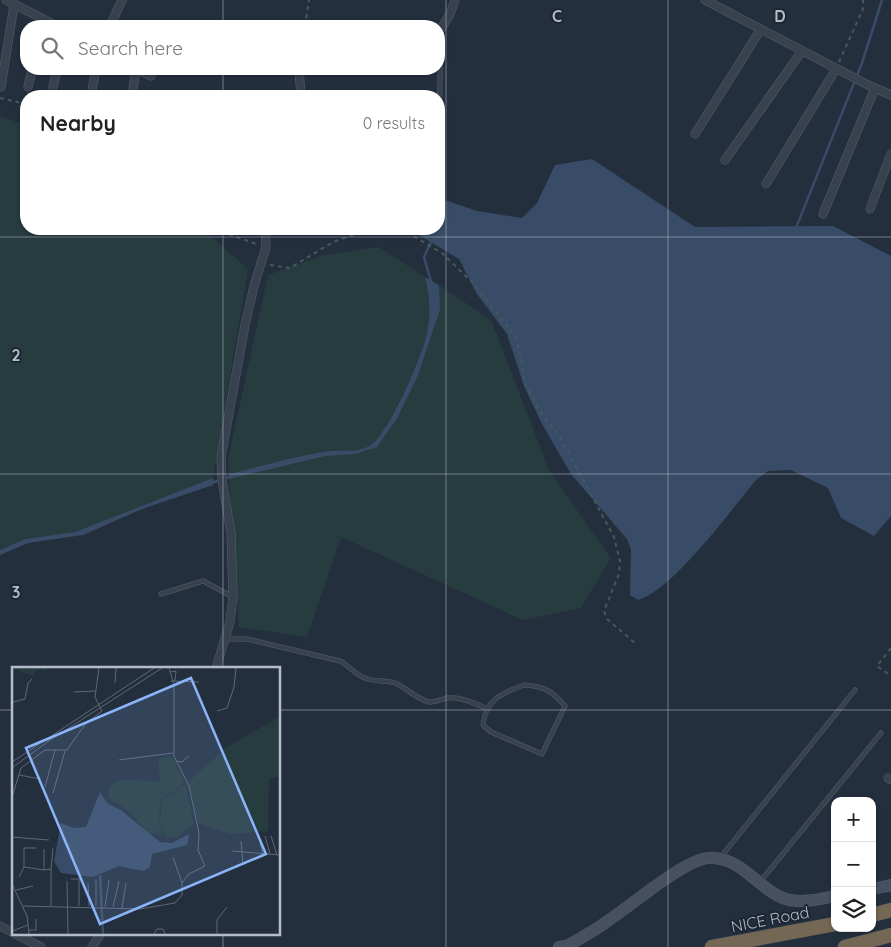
<!DOCTYPE html>
<html lang="en">
<head>
<meta charset="utf-8">
<style>
  body { margin:0; font-family:Quicksand,sans-serif; background:#f2f2f2; color:#222 }
  .controls { position:absolute; right:15px; bottom:15px; display:grid; overflow:hidden; border-radius:10px; box-shadow:0 1px 4px #0004 }
  .controls button { width:45px; height:45px; display:grid; place-items:center; padding:0; border:0; border-bottom:1px solid #e0e0e0; background:#fff; color:#222; font:25px sans-serif }
  .list { margin:0; padding:0; list-style:none }
  h2 { display:flex; justify-content:space-between; align-items:center; height:65px; margin:0; padding:0 20px; font-size:21px }
  h2 small { font-size:16px; font-weight:400; color:#767676 }
  .icon { flex:none; width:28px; height:28px; fill:none; stroke:currentColor; stroke-width:2; stroke-linecap:round; stroke-linejoin:round }
  .map { position:relative; flex:none; width:891px; height:947px; overflow:hidden }
  .search { position:absolute; background:#fff; box-shadow:0 1px 4px #0004; left:20px; top:20px; width:425px; height:55px; display:flex; align-items:center; gap:12px; box-sizing:border-box; padding:0 18px; border-radius:20px; color:#767676; font-size:19px }
  .panel { position:absolute; background:#fff; box-shadow:0 1px 4px #0004; left:20px; top:90px; width:425px; height:145px; border-radius:20px }
  .map>svg:first-child { display:block }
  .green { fill:#263c3f }
  .water { fill:#394c67 }
  .lines { fill:none; stroke-linecap:round; stroke-linejoin:round }
  .stream { stroke:#394c67; stroke-width:2.5 }
  .lane-casing { stroke:#565f6c; stroke-width:5 }
  .street-casing { stroke:#565f6c; stroke-width:9 }
  .secondary-casing { stroke:#565f6c; stroke-width:12 }
  .highway-casing { stroke:#434c59; stroke-width:15 }
  .path { stroke:#44595c; stroke-width:2; stroke-dasharray:4 4; stroke-linecap:butt }
  .lane { stroke:#38414e; stroke-width:4 }
  .street { stroke:#38414e; stroke-width:8 }
  .secondary { stroke:#465061; stroke-width:11 }
  .highway { stroke:#746855; stroke-width:14 }
  .grid { fill:none; stroke:#b4bcc9; stroke-width:1; stroke-opacity:0.55 }
  .labels { text-anchor:middle; stroke-width:4; stroke-linejoin:round; paint-order:stroke }
  .street-label { font-size:16px; fill:#b4bcc9; stroke:#1d2633 }
  .inset-river { fill:none; stroke:#394c67; stroke-width:2.5 }
  .inset-road { fill:none; stroke:#5e6776; stroke-width:1 }
  .view { fill:#8ab4f8; fill-opacity:0.15; stroke:#8ab4f8; stroke-width:2.5 }
  .inset-edge { fill:none; stroke:#b4bcc9; stroke-width:2.5 }
  .grid-label { font-size:16px; text-anchor:middle; font-weight:bold; fill:#b4bcc9; stroke:#1d2633; stroke-width:4; stroke-linejoin:round; paint-order:stroke }
</style>
</head>
<body>
<div class="map">
<svg width="891" height="947" viewBox="0 0 891 947">
  <rect width="100%" height="100%" fill="#242f3e"/>
  <path class="green" d="M0,116L26,125V229H203L248,269L213,478L75,532L25,539L0,550Z
    M379,247L425,277C430,296 431,318 426,337C421,359 388,434 371,445C357,454 337,449 322,452C291,457 260,467 229,474L228,459L268,275L324,255Z
    M439,285L491,320L550,472L611,558L581,608L523,620L341,537L307,637L239,627L229,479L326,456L356,454L370,450L398,417L418,375L440,310Z"/>
  <path class="water" d="M592,159L695,227L833,226L891,256V516L874,536L841,518L828,488L791,470L768,471L756,480C731,510 673,590 638,600L630,595L631,549L627,539L571,474L542,424L524,386L507,334L477,294L459,259L409,229H439V198L477,211L522,218L537,203L555,165Z
    M425,277L439,285L440,310L418,375L398,417L377,447L356,454L326,456L229,479V474C260,467 291,457 322,452C337,449 357,454 371,445C388,434 421,359 426,337C431,318 430,296 425,277Z
    M213,478V485L142,509L83,535L28,543L0,555V550L25,539L75,532Z"/>
  <g class="lines">
    <path class="stream" d="M796,228L862,63L882,0
      M431,281L424,257L432,240
      M211,483L232,476"/>
    <defs>
      <path id="lane" d="M439,133L441,30
        M161,594L203,581L233,597
        M226,639H247L340,661C350,666 357,677 368,679C377,682 386,680 395,683C407,688 416,699 429,702C435,703 441,699 447,698C460,696 476,704 488,709
        M524,685C544,686 552,691 565,706L542,754L491,732L483,725C485,700 502,693 524,685Z
        M720,858L855,690
        M760,882L881,733"/>
      <path id="street" d="M6,0L57,26
        M705,0L870,86L891,95
        M110,26L122,0
        M439,30L441,29L450,14L455,0
        M137,69L151,76
        M299,69L301,96
        M1,87L14,5
        M28,87L32,69
        M53,87L57,69
        M91,96L96,69
        M132,96L136,69
        M695,134L761,29
        M725,160L802,51
        M766,184L836,69
        M870,209L891,154
        M823,214L875,88
        M216,668L230,622L233,597L231,533L222,480L221,457L245,325L254,286L266,247L265,229
        M888,778L891,780
        M0,926L41,947
        M92,947L101,933"/>
      <path id="secondary" d="M872,889L891,885
        M559,947L567,946C581,938 596,930 609,920C632,905 685,859 709,858C743,856 760,893 789,900C805,903 820,899 835,896"/>
      <path id="highway" d="M872,915L891,910
        M712,947L835,924
        M845,947L891,935"/>
    </defs>
    <use href="#lane" class="lane-casing"/>
    <use href="#street" class="street-casing"/>
    <use href="#secondary" class="secondary-casing"/>
    <use href="#highway" class="highway-casing"/>
    <path class="path" d="M305,26L309,0
      M839,62L863,9V0
      M0,98L26,104
      M214,229L259,245
      M383,229L408,233L442,253L474,284L515,336L520,353L525,383L540,411L560,437L614,537L620,561L619,574L604,611L607,619L636,644
      M270,265L290,268L333,242L368,230L383,229
      M891,648L877,666L891,676"/>
    <use href="#lane" class="lane"/>
    <use href="#street" class="street"/>
    <use href="#secondary" class="secondary"/>
    <use href="#highway" class="highway"/>
  </g>
  <path class="grid" d="M223,0V26M446,0V947M668,0V947M223,69V96M223,229V668M0,237H891M0,474H891M0,710H14M279,710H891M223,933V947"/>
  <g class="labels">
    <g class="street-label">
      <text transform="translate(770 919) rotate(-11)" y="6">NICE Road</text>
    </g>
  </g>
  <g transform="translate(12 667)">
    <rect width="268" height="268" fill="#242f3e"/>
    <path d="M0,1H35L34,4L24,3L21,9ZM267,50V110L257,112L256,164L218,167L186,156L176,115L215,80ZM160,89L173,116L149,133L147,150L150,168L137,166L114,142L96,131L98,119L108,113L148,114L146,92ZM174,117L182,157L164,171L153,169L148,157L150,133Z" fill="#263c3f"/>
    <path d="M88,125L95,136L110,144L148,175L160,176L175,168L177,169L175,178L140,187L138,200L131,204L107,199L81,210L49,206L42,194L49,156L62,161L74,160Z" fill="#394c67"/>
    <path class="inset-river" d="M88,208L91,267"/>
    <path class="inset-road" d="M158,5L164,4L163,14M159,14L187,15M103,16L104,1M62,25L83,24M0,42L1,35L13,32L16,16L20,12M205,44L215,41L222,20L224,1M107,93L161,86M164,94L170,95L177,89M0,95L142,1M0,101L38,73L150,1M7,108L28,112M33,120L43,83M41,126L53,84M0,130L9,101L33,83H55L74,56L90,44L83,30L87,1M253,169L258,187M259,169L265,188M0,170L37,173M247,171L251,187M229,174L231,198M32,182V203L39,202L41,181M220,184L268,188M161,190L170,216M12,200L32,203M7,210L12,200V181H24M59,212H67V239M84,212V239M55,214L56,267M76,216L77,239M0,217L15,249L17,267M4,223L21,219M11,239L128,242L163,236L170,228V216L177,207L193,199L186,183L187,166L177,119L162,89V18L157,1M39,239V202M93,240L97,213M101,240L107,214M110,241L114,216M17,263H24V252M0,264L16,258M142,267L145,262H151L153,267M205,267V253L215,240"/>
    <path class="view" d="M179,11L254,187L88,257L14,81Z"/>
    <rect width="268" height="268" class="inset-edge"/>
  </g>
  <g class="grid-label">
    <text x="557" y="22">C</text>
    <text x="780" y="22">D</text>
    <text x="16" y="361">2</text>
    <text x="16" y="598">3</text>
  </g>
</svg>
<div class="controls">
<button>+</button>
<button>−</button>
<button><svg class="icon" aria-label="layers" viewBox="0 0 24 24"><path d="M12 4l9 5-9 5-9-5zM3 14l9 5 9-5"/></svg></button>
</div>
<div class="search"><svg class="icon" aria-label="search" viewBox="0 0 24 24"><circle cx="10" cy="10" r="6"/><path d="M15 15l6 6"/></svg>Search here</div>
<section class="panel">
<h2>Nearby<small>0 results</small></h2>
<ul class="list">
</ul>
</section>
</div>
</body>
</html>
